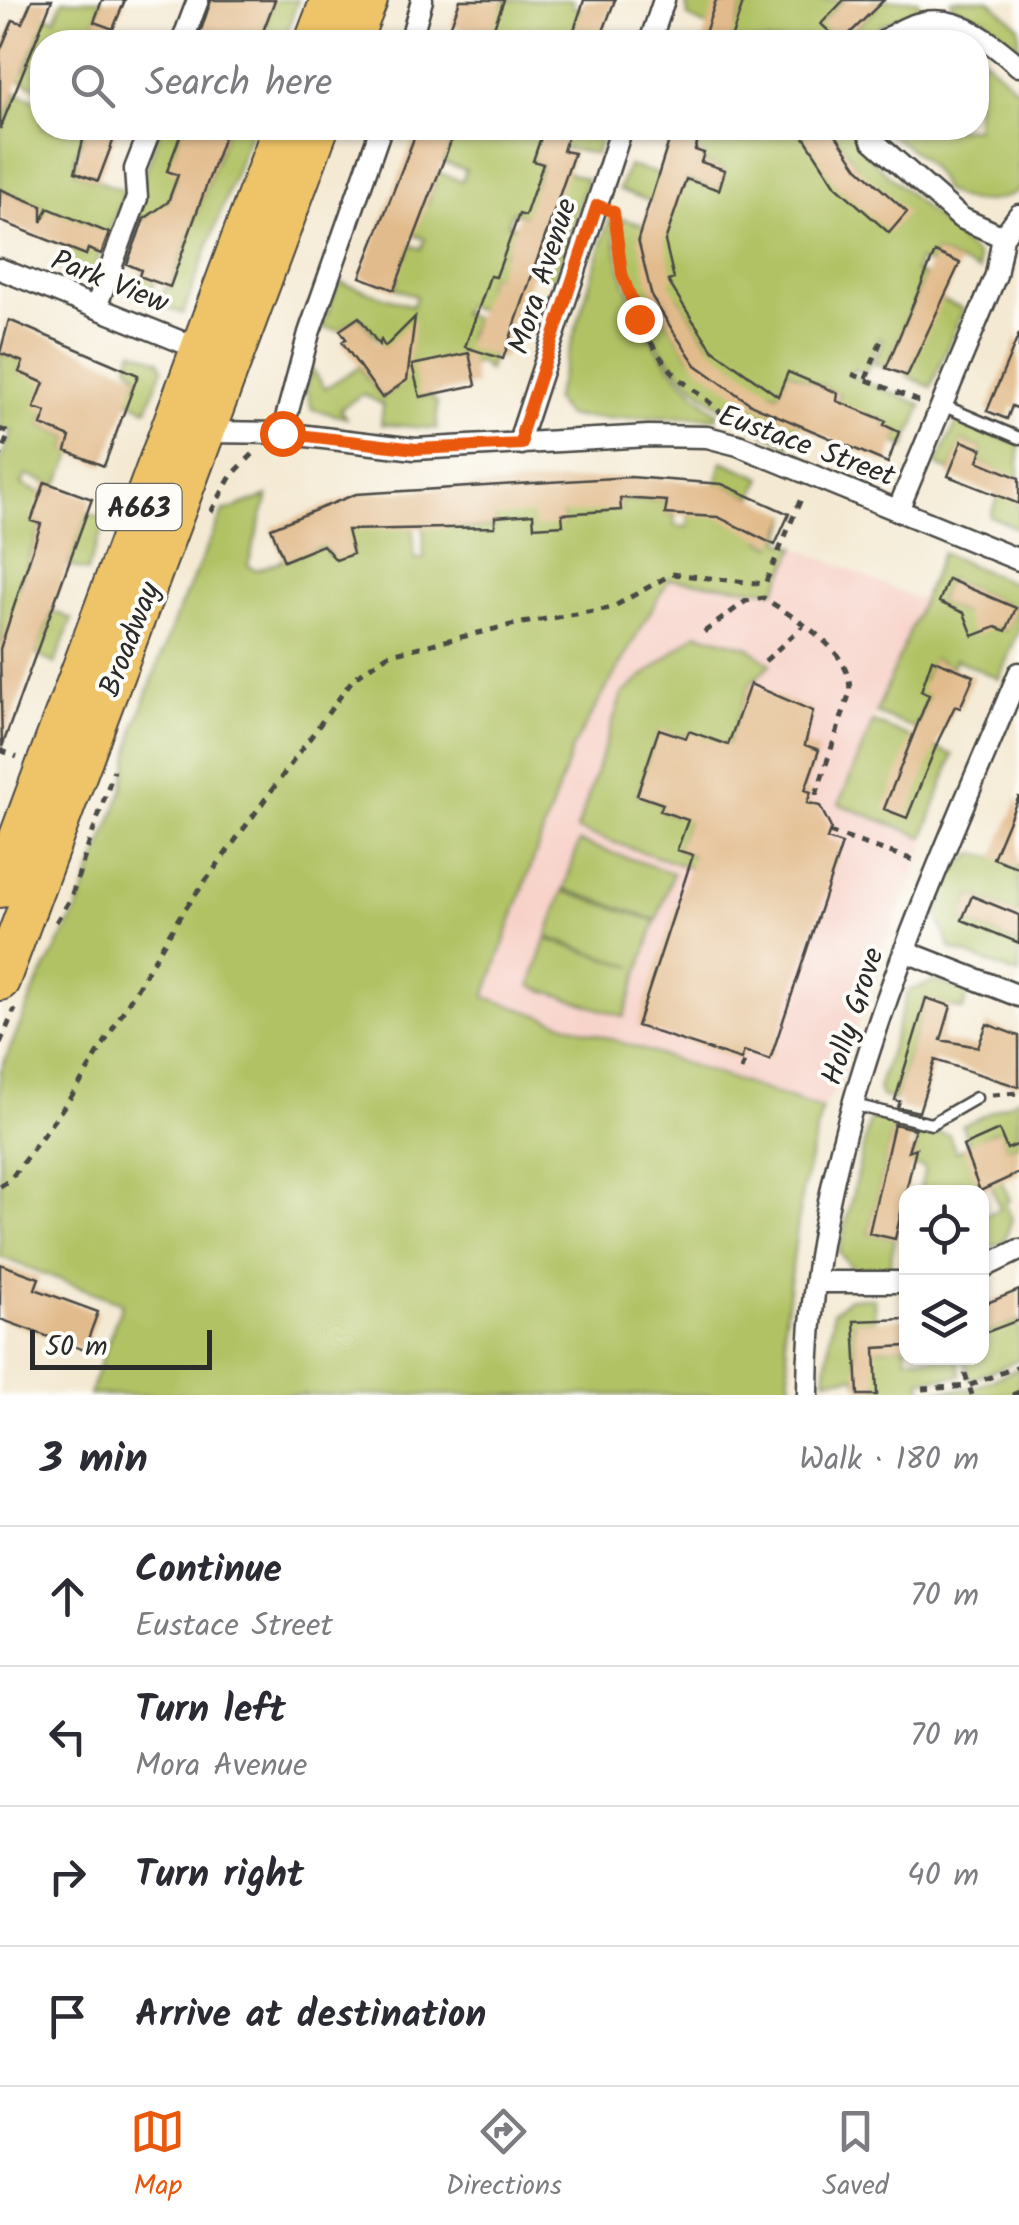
<!DOCTYPE html>
<html lang="en">
<head>
<meta charset="utf-8">
<style>
  body { margin:0; font-family:Kalam,sans-serif; background:#f2f2f3; color:#2b2b33 }
  .controls { position:absolute; right:30px; bottom:30px; display:grid; overflow:hidden; border-radius:20px; box-shadow:0 2px 8px #0004 }
  .controls button { width:90px; height:90px; display:grid; place-items:center; padding:0; border:0; border-bottom:2px solid #e1e1e2; background:#fff; color:#2b2b33; font:50px sans-serif }
  .scale { position:absolute; left:30px; bottom:25px; width:182px; box-sizing:border-box; padding-left:10px; border:5px solid #2b2b2b; border-top:0; font-size:28px; line-height:35px; white-space:nowrap; color:#2b2b2b; -webkit-text-stroke:8px #fdfcf7; paint-order:stroke }
  .stop { position:absolute; width:30px; height:30px; margin:-22px; border:8px solid #ea580c; border-radius:50%; background:#fff }
  .stop.end { background:#ea580c; border-color:#fff; box-shadow:0 2px 10px #0008 }
  .list { margin:0; padding:0; list-style:none }
  h2 { display:flex; justify-content:space-between; align-items:center; height:130px; margin:0; padding:0 40px; font-size:42px }
  h2 small { font-size:32px; font-weight:400; color:#7c7c81 }
  .list li { display:grid; grid-template-columns:65px 1fr auto; gap:30px; align-items:center; box-sizing:border-box; height:140px; padding:0 40px; border-top:2px solid #e1e1e2 }
  .list b { display:block; font-size:38px; white-space:nowrap }
  .list p { margin:0; font-size:32px; white-space:nowrap; color:#7c7c81 }
  .list em { font-size:32px; font-style:normal; color:#7c7c81 }
  .icon { flex:none; width:55px; height:55px; fill:none; stroke:currentColor; stroke-width:2; stroke-linecap:round; stroke-linejoin:round }
  .map { position:relative; flex:none; width:1019px; height:1395px; overflow:hidden }
  .search { position:absolute; background:#fff; box-shadow:0 2px 8px #0004; left:30px; right:30px; top:30px; height:110px; display:flex; align-items:center; gap:25px; box-sizing:border-box; padding:0 35px; border-radius:40px; color:#7c7c81; font-size:38px }
  .sheet { height:690px; background:#fff }
  nav { display:flex; justify-content:space-around; align-items:center; box-sizing:border-box; height:140px; border-top:2px solid #e1e1e2; background:#fff; font-size:28px; color:#7c7c81 }
  nav a { display:grid; justify-items:center; gap:5px }
  nav .on { color:#ea580c }
  .map>svg:first-child { display:block }
  .built { fill:#f7d1c8 }
  .green { fill:#b1c265; stroke:#6e7648; stroke-width:2.5; fill-rule:evenodd }
  .building { fill:#e2bb8c }
  .lines { fill:none; stroke-linecap:round; stroke-linejoin:round }
  .lane-casing { stroke:#494844; stroke-width:15 }
  .street-casing { stroke:#494844; stroke-width:25 }
  .highway-casing { stroke:#494844; stroke-width:42 }
  .path { stroke:#494844; stroke-width:5; stroke-dasharray:8 8; stroke-linecap:butt }
  .lane { stroke:#fff; stroke-width:10 }
  .street { stroke:#fff; stroke-width:20 }
  .highway { stroke:#efc469; stroke-width:38 }
  .route { stroke:#ea580c; stroke-width:12 }
  .labels { text-anchor:middle; stroke-width:8; stroke-linejoin:round; paint-order:stroke }
  .shield { fill:#fdfcf7; stroke:#6a6a68; stroke-width:2.5 }
  .shield-label { font-size:28px; font-weight:bold; fill:#2b2b2b }
  .street-label { font-size:30px; fill:#2b2b2b; stroke:#fdfcf7 }
</style>
</head>
<body>
<div class="map">
<svg width="1019" height="1395" viewBox="0 0 1019 1395">
  <rect width="100%" height="100%" fill="#fdfcf7"/>
  <filter id="ink" filterUnits="userSpaceOnUse"><feTurbulence type="fractalNoise" baseFrequency=".01" numOctaves="2"/><feDisplacementMap in="SourceGraphic" scale="20" xChannelSelector="R" yChannelSelector="G"/><feConvolveMatrix kernelMatrix="1 2 1 2 8 2 1 2 1" color-interpolation-filters="sRGB"/></filter>
  <filter id="wash" filterUnits="userSpaceOnUse"><feTurbulence type="fractalNoise" baseFrequency=".0048" numOctaves="4" result="noise"/><feDisplacementMap in="SourceGraphic" scale="40" xChannelSelector="R" yChannelSelector="G"/><feGaussianBlur stdDeviation="2.25" result="paint"/><feColorMatrix in="noise" values="0 0 0 0 0 0 0 0 0 0 0 0 0 0 0 0 0 1.4 0 .05"/><feComposite in="paint" operator="in"/></filter>
  <g filter="url(#wash)">
    <rect width="100%" height="100%" fill="#f4ead4"/>
    <path class="built" d="M796,547L922,601L840,803L924,837L925,846L885,945L836,1088L822,1109L802,1191L784,1327L792,1395H342L573,747L669,579L775,591Z"/>
    <path class="green" d="M63,0H102L94,22L126,33L123,42H42V90L0,71V63L24,72L40,31L31,10L55,19Z
      M207,0H238L260,40L275,0H298L283,42H252L228,34L224,42H191L195,31L216,38L219,28L199,21Z
      M504,0H573L572,6L582,9L595,36L593,42H510L486,37Z
      M686,0H716L735,26L744,0H844L822,23L841,42H730L731,38L688,17Z
      M873,0H918L920,8L881,25L866,42H844L878,6Z
      M951,0H989L1019,26V48L986,19L952,6Z
      M977,52L1019,91V191C992,205 969,206 943,190C936,164 898,138 876,128H976Z
      M16,92L42,103V128L85,132L74,159L78,162L75,172L125,191L90,280L56,267L65,247L86,254L96,228L55,212L47,231L35,227L42,206L3,190L0,196V131Z
      M161,128H190L186,137L180,135L175,150L215,165L227,128H252L183,314L132,295L139,276L155,281L152,292L162,295L166,287L170,288L189,233L149,249L130,241L154,223L149,215L135,225L144,177ZM174,154L213,170L191,227L163,216L178,175Z
      M456,128H543L542,132L566,139L570,128H604L596,154L549,145L533,161L543,164L536,185L567,172L587,179L555,280L534,273L540,255L516,247L505,251L504,280L490,276L486,288L494,315L465,305L461,314L491,324L473,322L467,339L493,356L488,371L479,362L472,366L432,361L420,397L429,395L437,402V429L381,424L383,405L363,394L340,409L346,418L312,409L306,389L311,368L325,388L359,367L382,398L398,386L386,348L359,317L340,330L322,328L339,282L413,306L416,296L395,288L399,277L392,274L400,254L407,256L411,245L421,249L425,239L400,230L428,203L435,183L423,167L462,181L466,170L443,162ZM556,204L543,244L519,236L521,229L508,224L512,212L525,216Z
      M682,128H818L805,137L857,167L831,128H851L871,159L977,256L979,271L935,252L930,264L919,260L915,272L925,276L886,368L874,364L884,339L880,337L865,374L853,369L850,375L922,405L905,448L894,443L899,432L884,425L886,421L866,413L863,419L833,412L840,394L789,372L779,394L773,392L799,424L790,445C686,398 626,336 619,218L665,231L650,201L619,190L628,166L719,189L725,170L701,162L704,154L695,150L699,139ZM677,296L708,343L690,356L658,308Z
      M609,220L613,221C621,304 654,361 718,413L716,418C666,414 616,422 567,416L554,400Z
      M939,299L963,309L931,387L907,376Z
      M133,350L159,360L163,368L147,409L126,400L138,375L128,365Z
      M0,353L23,362L19,372L58,380L41,425L70,438L66,450L73,454L57,486L26,475L22,485L106,520L87,572L68,565L84,520L31,521L41,524L26,565L48,573L46,580L61,585L22,575L18,587L22,589L0,649V462L12,432L0,426Z
      M958,420L1019,445V475L1008,498L1019,504V529L990,516L1007,474L977,461L982,449L963,441L950,471L936,465Z
      M722,461L762,478L753,498L725,486L768,528L762,541L773,546L789,514L781,541L796,547L775,591L669,579L573,747L485,997L822,1109L802,1192L784,1327L792,1395H89L122,1303L0,1257V1072L35,989L77,910L123,790L135,727L175,618L223,512L268,496L248,565L256,570L319,547V534L328,555L353,554L336,504L413,513L414,559H424L423,497L460,523L461,529L495,527L493,487L517,507L563,524L561,502L621,509L620,500L669,501L666,514L675,515V526L688,527L689,515L714,492Z
      M942,553L1019,586V629L999,679L955,659L952,667L933,659L924,679L929,695L915,729L876,713ZM948,579L1016,608L1006,631L939,602Z
      M52,611L72,619L55,664L35,654Z
      M697,633L748,647L771,664L750,684L726,752L689,732L686,738L659,730L637,795L663,804L660,811L676,816L690,813L678,850L700,858L696,870L577,830L622,694Z
      M873,722L953,755L924,837L839,804Z
      M579,842L673,873L657,920L564,889Z
      M976,853L1019,863V915L972,896L963,920L1019,943V975L950,948L937,915L956,866Z
      M563,891L656,921L624,1017L531,986L546,939L634,967L547,937Z
      M935,981L968,992L963,1010L926,999L895,1100L881,1096L878,1089L908,991Z
      M1019,1098V1144L1007,1149L998,1130L982,1138L1010,1200L1005,1203L1012,1219L1004,1242L982,1251V1216L1000,1209L988,1177L975,1192H919L925,1168L912,1165L917,1140L892,1134L869,1233L895,1239L889,1269L854,1270L839,1253L870,1118L949,1135L956,1152L969,1146L962,1126Z
      M849,1298H874L875,1321L854,1322L856,1361L873,1360L872,1348L906,1346V1358H957L961,1376L921,1380L922,1392L973,1388L1019,1368V1395H877L876,1382L857,1383L856,1377L825,1379L833,1312Z
      M1019,1320V1360L970,1380L964,1358H982V1334Z"/>
    <g id="blocks">
      <path class="building" d="M32,0H52L0,129V51L13,20L22,23Z
        M102,0H125L113,29L94,22Z
        M211,0H275L259,42H227L200,33Z
        M460,0H504L490,38L451,25Z
        M584,0H615L599,42H570Z
        M716,0H744L730,42H702Z
        M844,0H884L841,42L821,24Z
        M86,128H118L98,181L75,172Z
        M183,128H227L170,287L139,276L141,270L127,264L144,219L168,202L178,175L167,171Z
        M418,128H456L394,290L360,277Z
        M544,128H570L563,151L574,153L503,359L465,347L490,276L496,277L519,214L525,216L543,164L533,161Z
        M673,128H702L695,150L704,153L701,162L725,170L719,190L686,179L665,241L674,279L668,281L692,319L712,349L778,396L788,372L838,393L837,401L886,421L884,425L899,432L888,463L752,405L696,365L673,331L652,297L638,239Z
        M818,128H831L858,168L907,212L889,233L836,186L804,137Z
        M0,189L42,206V222L48,208L109,233L101,254L88,249L86,255L0,221Z
        M935,252L960,263L907,376L886,368Z
        M359,317L379,345L381,340L385,347L415,317L407,380L382,398L342,342L346,339L340,330Z
        M9,320L138,375L104,466L66,451L70,437L41,425L46,412L34,408L44,383L19,372L23,362L0,353Z
        M1019,334V409L1012,406L1007,419L987,411Z
        M469,353L476,385L420,397L412,365Z
        M962,441L982,449L978,461L1019,478V504L948,476Z
        M630,477L722,484L789,514L775,545L718,517L665,514L667,501L620,498L621,510L562,514L563,525L534,527L533,514L495,517V527L347,530L353,554L336,560L323,545L284,561L271,528L356,494Z
        M45,482L92,499L2,747L0,649L41,524L31,521Z
        M948,579L1016,608L1006,631L996,627L973,636L964,613L939,602Z
        M932,659L974,676L960,708L955,706L939,739L907,818L884,809L929,695L921,691Z
        M750,684L813,711L805,745L819,750L805,790L811,792L807,803L820,806L831,828L827,839L842,844L770,1060L744,1051L741,1060L637,1026L693,855L677,850L688,820L660,811L663,804L637,795L659,729L686,738L689,731L728,745Z
        M1019,796V868L993,858Z
        M972,896L1019,915V943L962,920Z
        M926,998L951,1006L941,1040L978,1047L987,1024L1019,1036V1087L935,1060L919,1112L898,1107L900,1101L895,1100Z
        M894,1124L915,1129L908,1151L916,1148L895,1239L869,1233Z
        M999,1130L1007,1149L1019,1144V1173L980,1191L963,1146Z
        M0,1264L39,1278L35,1289L98,1312L84,1350L0,1319Z
        M1019,1290V1320L982,1334V1305Z
        M906,1319V1346L875,1348L877,1395H858L854,1321Z"/>
    </g>
  </g>
  <g filter="url(#ink)">
    <use href="#blocks" fill-opacity="0" stroke="#494844" stroke-width="2.5"/>
    <g class="lines">
      <defs>
        <path id="lane" d="M942,405L1019,438
          M855,1105L931,1124L976,1098"/>
        <path id="street" d="M182,42L198,0
          M410,42L422,0
          M650,42L664,0
          M883,42C937,0 974,28 1019,66
          M866,128L872,140L961,218L1003,237
          M0,269L197,348
          M96,307L137,198L135,169L151,128
          M206,432L282,433L415,449L649,436L707,437L738,445L1019,560
          M282,433L309,333L381,128
          M522,444V432L622,128
          M898,510L996,275L1003,237L1019,215
          M904,951L1019,996
          M982,1268L1019,1250
          M817,1282H906
          M808,1395C807,1146 925,898 1019,673"/>
        <path id="highway" d="M314,42L330,0
          M351,42L368,0
          M0,888L282,128
          M0,981L319,128"/>
      </defs>
      <use href="#lane" class="lane-casing"/>
      <use href="#street" class="street-casing"/>
      <use href="#highway" class="highway-casing"/>
      <path class="path" d="M615,220C623,277 636,338 680,379C696,393 715,404 728,421
        M852,374L921,402
        M866,379L882,338
        M0,429L9,433L0,457
        M211,512L231,476L254,453
        M704,632L746,601L764,598C794,618 857,652 849,695L813,804
        M765,661L803,626
        M0,750L17,757
        M829,832L917,861
        M56,922L70,900L114,770
        M0,1043L15,1009
        M741,1070L745,1059
        M992,1095L1019,1093
        M0,1186L10,1180L78,1087L180,916L353,679L387,655L511,625L611,608L672,574L765,584L803,494
        M960,1358L972,1395
        M922,1389L968,1386L1019,1366
        M1012,1395L1019,1392"/>
      <use href="#lane" class="lane"/>
      <use href="#street" class="street"/>
      <use href="#highway" class="highway"/>
    </g>
  </g>
  <g class="lines" filter="url(#ink)">
    <path class="route" d="M282,433L416,449L522,444V432L597,205L614,212L622,274L639,319"/>
  </g>
  <g class="labels">
    <rect class="shield" x="96.5" y="484" width="85" height="46" rx="8"/>
    <g class="shield-label">
      <text x="139" y="517">A663</text>
    </g>
    <g class="street-label">
      <text transform="translate(542 276) rotate(-72)" y="10">Mora Avenue</text>
      <text transform="translate(110 281) rotate(22)" y="10">Park View</text>
      <text transform="translate(807 445) rotate(20)" y="10">Eustace Street</text>
      <text transform="translate(129 639) rotate(-69)" y="10">Broadway</text>
      <text transform="translate(852 1016) rotate(-72)" y="10">Holly Grove</text>
    </g>
  </g>
</svg>
<div class="controls">
<button><svg class="icon" aria-label="locate" viewBox="0 0 24 24"><circle cx="12" cy="12" r="6"/><path d="M12 2v4M12 18v4M2 12h4M18 12h4"/></svg></button>
<button><svg class="icon" aria-label="layers" viewBox="0 0 24 24"><path d="M12 4l9 5-9 5-9-5zM3 14l9 5 9-5"/></svg></button>
</div>
<div class="scale">50 m</div>
<div class="stop" style="left:282px;top:433px"></div>
<div class="stop end" style="left:639px;top:319px"></div>
<div class="search"><svg class="icon" aria-label="search" viewBox="0 0 24 24"><circle cx="10" cy="10" r="6"/><path d="M15 15l6 6"/></svg>Search here</div>
</div>
<section class="sheet">
<h2>3 min<small>Walk · 180 m</small></h2>
<ul class="list">
<li><svg class="icon" aria-label="ahead" viewBox="0 0 24 24"><path d="M12 20V5M6 11l6-6 6 6"/></svg><div><b>Continue</b><p>Eustace Street</p></div><em>70 m</em></li>
<li><svg class="icon" aria-label="left" viewBox="0 0 24 24"><path d="M17 20v-9H6M10 6l-5 5 5 5"/></svg><div><b>Turn left</b><p>Mora Avenue</p></div><em>70 m</em></li>
<li><svg class="icon" aria-label="right" viewBox="0 0 24 24"><path d="M7 20v-9h11M14 6l5 5-5 5"/></svg><div><b>Turn right</b></div><em>40 m</em></li>
<li><svg class="icon" aria-label="arrive" viewBox="0 0 24 24"><path d="M6 21V4h12l-3 4 3 4H6"/></svg><div><b>Arrive at destination</b></div></li>
</ul>
</section>
<nav>
<a class="on"><svg class="icon" aria-label="map" viewBox="0 0 24 24"><path d="M3 6l6-2 6 2 6-2v14l-6 2-6-2-6 2zM9 4v14M15 6v14"/></svg>Map</a>
<a><svg class="icon" aria-label="directions" viewBox="0 0 24 24"><path d="M12 3l9 9-9 9-9-9zM9 14v-3h6M13 9l2 2-2 2"/></svg>Directions</a>
<a><svg class="icon" aria-label="saved" viewBox="0 0 24 24"><path d="M7 4h10v16l-5-4-5 4z"/></svg>Saved</a>
</nav>
</body>
</html>
